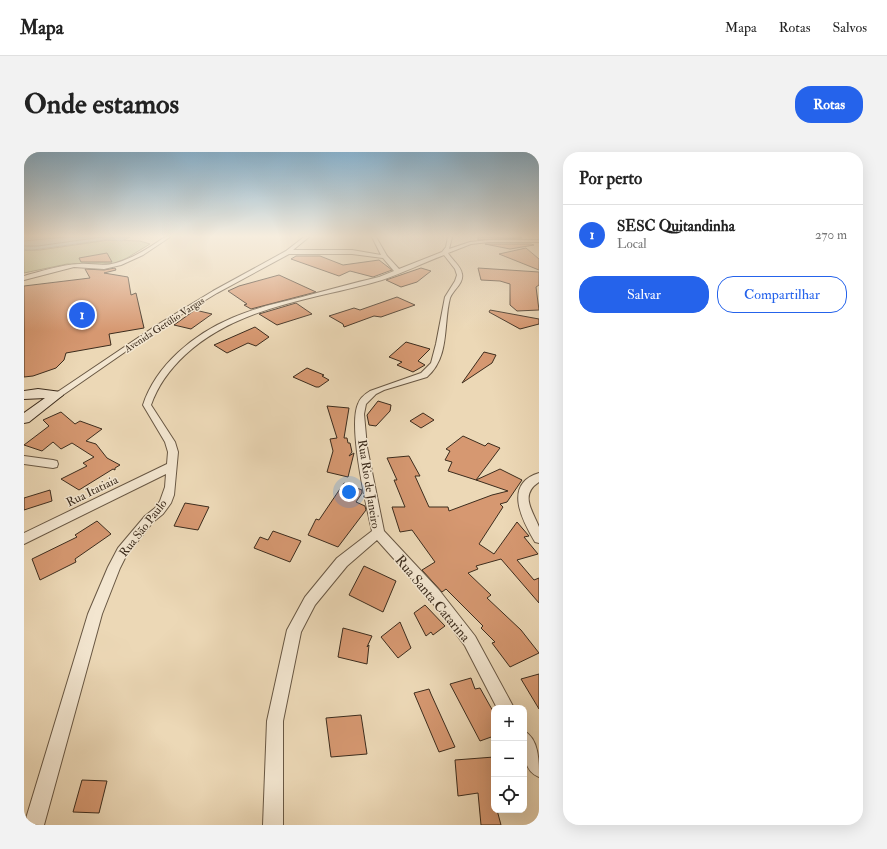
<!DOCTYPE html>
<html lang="pt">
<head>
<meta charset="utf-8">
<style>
  body { margin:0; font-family:"IM FELL Double Pica",serif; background:#f2f2f2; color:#222 }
  .controls { position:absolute; right:12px; bottom:12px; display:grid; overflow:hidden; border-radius:8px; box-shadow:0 4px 16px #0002 }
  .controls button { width:36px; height:36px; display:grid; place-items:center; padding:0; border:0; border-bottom:1px solid #e0e0e0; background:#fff; color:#222; font:20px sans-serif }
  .you { position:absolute; left:325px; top:340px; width:14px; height:14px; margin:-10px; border:3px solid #fff; border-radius:50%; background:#1a73e8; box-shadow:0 0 0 6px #1a73e833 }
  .badge { display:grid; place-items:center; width:26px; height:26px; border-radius:50%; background:#2563eb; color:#fff; font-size:13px; font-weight:700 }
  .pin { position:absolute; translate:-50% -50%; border:2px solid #fff; box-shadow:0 1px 4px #0006 }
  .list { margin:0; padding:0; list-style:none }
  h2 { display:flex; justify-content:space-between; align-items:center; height:52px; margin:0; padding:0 16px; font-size:17px }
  h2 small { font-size:13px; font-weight:400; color:#767676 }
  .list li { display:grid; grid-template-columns:26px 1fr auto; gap:12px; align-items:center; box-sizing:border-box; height:60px; padding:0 16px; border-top:1px solid #e0e0e0 }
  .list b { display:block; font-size:15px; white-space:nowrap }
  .list p { margin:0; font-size:13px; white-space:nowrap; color:#767676 }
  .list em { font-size:13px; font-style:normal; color:#767676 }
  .actions { display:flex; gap:8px; padding:12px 16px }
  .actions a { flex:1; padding:9px 0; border:1px solid #2563eb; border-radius:16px; text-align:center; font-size:14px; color:#2563eb }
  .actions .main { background:#2563eb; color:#fff }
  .icon { flex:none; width:22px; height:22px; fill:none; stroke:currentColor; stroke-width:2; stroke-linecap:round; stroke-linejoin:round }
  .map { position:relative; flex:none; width:515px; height:673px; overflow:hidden; border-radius:16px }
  header { display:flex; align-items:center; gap:24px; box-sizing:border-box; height:56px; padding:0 20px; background:#fff; border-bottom:1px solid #e0e0e0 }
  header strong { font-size:19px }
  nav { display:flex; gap:22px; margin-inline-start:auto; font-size:14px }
  .intro { display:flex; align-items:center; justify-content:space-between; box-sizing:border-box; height:96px; padding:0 24px }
  h1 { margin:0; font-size:28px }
  .button { padding:10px 18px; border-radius:16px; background:#2563eb; color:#fff; font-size:14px; font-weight:700 }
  main { display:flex; gap:24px; padding:0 24px }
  aside { flex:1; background:#fff; border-radius:16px; box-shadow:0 4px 16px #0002 }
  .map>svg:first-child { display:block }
  .green { fill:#babe8c; stroke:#7b7554 }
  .water { fill:#9cb8b7; stroke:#768079 }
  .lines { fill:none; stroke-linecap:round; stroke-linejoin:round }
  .shore { stroke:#6c726a; stroke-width:1 }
  .building { fill:#d69871; stroke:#3c2c1d }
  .street-casing { stroke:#685743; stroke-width:2 }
  .secondary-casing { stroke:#3c2c1d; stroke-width:2 }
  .street { fill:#f3e6d0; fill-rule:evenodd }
  .secondary { fill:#f3e6d0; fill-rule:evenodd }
  .labels { text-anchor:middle; stroke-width:3; stroke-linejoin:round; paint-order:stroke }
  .far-street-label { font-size:10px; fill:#3c2c1d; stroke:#f3e6d0 }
  .street-label { font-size:12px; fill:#3c2c1d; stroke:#f3e6d0 }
  .near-street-label { font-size:14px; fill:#3c2c1d; stroke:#f3e6d0 }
</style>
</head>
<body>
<header>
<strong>Mapa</strong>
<nav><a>Mapa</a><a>Rotas</a><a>Salvos</a></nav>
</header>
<div class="intro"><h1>Onde estamos</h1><a class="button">Rotas</a></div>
<main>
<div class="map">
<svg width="515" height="673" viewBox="0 0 515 673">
  <rect width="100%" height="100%" fill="#ecd8b6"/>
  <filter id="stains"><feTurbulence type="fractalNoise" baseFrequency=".005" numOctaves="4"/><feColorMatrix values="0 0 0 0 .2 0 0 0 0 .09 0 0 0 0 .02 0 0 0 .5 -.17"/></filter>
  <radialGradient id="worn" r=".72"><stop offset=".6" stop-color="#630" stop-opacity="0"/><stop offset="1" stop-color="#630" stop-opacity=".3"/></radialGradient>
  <path class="green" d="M85,88L116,89L126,92L103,106L87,113L43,112L0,121V98H16Z"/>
  <path class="water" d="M0,85H106L98,89L81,88L9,98H0Z"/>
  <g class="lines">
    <path class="shore" d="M0,89L41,85
      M0,94H14L78,85"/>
  </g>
  <path class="building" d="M454,85H495L498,86L454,88Z
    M461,92H507L510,93L486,97Z
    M502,96L515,107V118L475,102Z
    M83,101L88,110H57L55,106Z
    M272,104H296L319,113L355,108L368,118L349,125L326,119L315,124L267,107Z
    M91,116L92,118L80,121L104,125L107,143L112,141L120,176L85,182L87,193L42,201L40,208L32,216L9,224L0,225V134L66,126L61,117L80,118Z
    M397,116L407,119L393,130L377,135L362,128Z
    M454,116L515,120V133L512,135L515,158L493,159L486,153V132L476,129L457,128Z
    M255,123L292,140L227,157L220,153L223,152L204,139L215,134Z
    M373,145L391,153L357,165L350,164L320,175L319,172L305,164L330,156L336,158Z
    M272,151L288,162L253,173L235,162Z
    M171,158L188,162L167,177L150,173Z
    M466,158L515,167V172L496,177L465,160Z
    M231,175L245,185L232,194L224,191L203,201L190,193Z
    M382,190L406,197L394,209L401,213L389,220L373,213L378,210L365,205Z
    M460,200L472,203L468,211L438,231Z
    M283,216L300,223L298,224L305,228L295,235H292L269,225Z
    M354,249L367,253L366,259L352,274L345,273L343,263Z
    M303,254L325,256L320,286H323L324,291H326L328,300L325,304L330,301L324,325L303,320L309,299L306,287L313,286Z
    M37,260L51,272L56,269L78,277L62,289L72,292L83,306L96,313L91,316V318L89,317L55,338L37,327L63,314L59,311L70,305L48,291L37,297L29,290L18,299L0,293L25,274L19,268Z
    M399,261L410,268L397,276L386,269Z
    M439,284L461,294L464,291L476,296L452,328L424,319L428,310L421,308L426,299L422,297Z
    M385,304L396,324H391L405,355H424L425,359L468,343L484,339L452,328L476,317L498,328L483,350L476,352L479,355L455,392L470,402L493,370L505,384L500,385L514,402L493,408L510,428L515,426V451L477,407L452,414L454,417L444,421L467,443L463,446L497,478L515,501L486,515L468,491L471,490L457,476L459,474L422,437L418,440L398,418L411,410L388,378L376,380L368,355H381L370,328H373L363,306Z
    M320,331L338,338V341L332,350L341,354L342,358L314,395L284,383L292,367L295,368Z
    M26,338L28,349L0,358V346Z
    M161,351L185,355L174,378L150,374Z
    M73,369L87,382L51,407L52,410L16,428L8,407L53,385L51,383Z
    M249,379L277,389L266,410L230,396L236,385L244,388Z
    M340,414L372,429L359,460L325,443Z
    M401,453L421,474L409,483L407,480L402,484L390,461Z
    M376,470L387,496L374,506L357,485Z
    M319,476L348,484L343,495L345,493L343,512L314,505Z
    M515,522V557L497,527Z
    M447,526L451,537L456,536L470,561V584L456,589L426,532Z
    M405,537L407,542L431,595L415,600L390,541Z
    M337,563L343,602L307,605L302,566Z
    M470,605V658H473L477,673H457L454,641L434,644L431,608Z
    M58,628L83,629L75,661L49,660Z"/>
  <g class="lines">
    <defs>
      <path id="street" d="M141,85H146L119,103L97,113L80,117L50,115L0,128V124C18,119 36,113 55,112C68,111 79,115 92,111C110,106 126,95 141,85Z
        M280,85H285L269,98H328L357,103L348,85H352L363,104L375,117L418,100L422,95L424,85H428L425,97L446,90L465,88H515V90H465L447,92L424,101C428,108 437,114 438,122C440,131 429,138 426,146C419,173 426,205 403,225L360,238L352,242L342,252L340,262L343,295L360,379L415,438L451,484L490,556H473L441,494L405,446L353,388L323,414L291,453L277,480L259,569V673H239L243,569L263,478L281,445L313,406L348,379C342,353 324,274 334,252C336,246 341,242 346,239L397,221L407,211L412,192L421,145L431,129L433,123L431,117L420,103C399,111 379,121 358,128C290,148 215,153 161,203C146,217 134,233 127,253L151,290L154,300L150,343L147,351L139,362L129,370L102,404L96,416L78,462L20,673H0L64,462L84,415L94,396L121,364L131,356L136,349L141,335L142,322L0,392V381L143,312L144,300L141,290L119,253C132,213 170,182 208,166C230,156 254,151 278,145C304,138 329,131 355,125L370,119L359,106L328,102H265L193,141L137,175L36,245H30L29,243L133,173L189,139L262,99Z
        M0,304L29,308L33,309L34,312L33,315L29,316L0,312Z
        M515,321V330C495,343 509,359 515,375C515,380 515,386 515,391L511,390C498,368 479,332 515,321Z
        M500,579C515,587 515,609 515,625C497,618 500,595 500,579Z"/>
      <path id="secondary" d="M14,237L37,240L39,243L5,270L0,271V261L21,246L0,247V239Z"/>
    </defs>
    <use href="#street" class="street-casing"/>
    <use href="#secondary" class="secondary-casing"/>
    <use href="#street" class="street"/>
    <use href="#secondary" class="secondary"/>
  </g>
  <linearGradient id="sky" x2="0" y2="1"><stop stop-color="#89b6d4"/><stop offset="0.47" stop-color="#f6edde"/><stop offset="1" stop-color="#f6edde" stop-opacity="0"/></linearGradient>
  <rect width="515" height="179" fill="url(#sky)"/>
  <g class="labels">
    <g class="far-street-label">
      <text transform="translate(140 172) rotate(-33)" y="4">Avenida Getúlio Vargas</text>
    </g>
    <g class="street-label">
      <text transform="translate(345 332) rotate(81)" y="4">Rua Rio de Janeiro</text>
      <text transform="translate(68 339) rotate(-26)" y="4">Rua Itatiaia</text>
      <text transform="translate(119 376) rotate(-52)" y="4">Rua São Paulo</text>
    </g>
    <g class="near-street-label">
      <text transform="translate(409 446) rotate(50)" y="5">Rua Santa Catarina</text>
    </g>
  </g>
  <rect width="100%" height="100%" filter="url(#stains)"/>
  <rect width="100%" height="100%" fill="url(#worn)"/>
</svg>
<div class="controls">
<button>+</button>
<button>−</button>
<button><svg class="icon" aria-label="locate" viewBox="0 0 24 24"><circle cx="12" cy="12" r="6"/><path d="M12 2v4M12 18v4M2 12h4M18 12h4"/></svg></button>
</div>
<div class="you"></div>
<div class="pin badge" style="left:58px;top:163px">1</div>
</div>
<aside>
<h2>Por perto<small></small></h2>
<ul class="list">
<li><span class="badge">1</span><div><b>SESC Quitandinha</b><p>Local</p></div><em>270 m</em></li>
</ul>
<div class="actions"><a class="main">Salvar</a><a>Compartilhar</a></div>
</aside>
</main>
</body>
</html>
